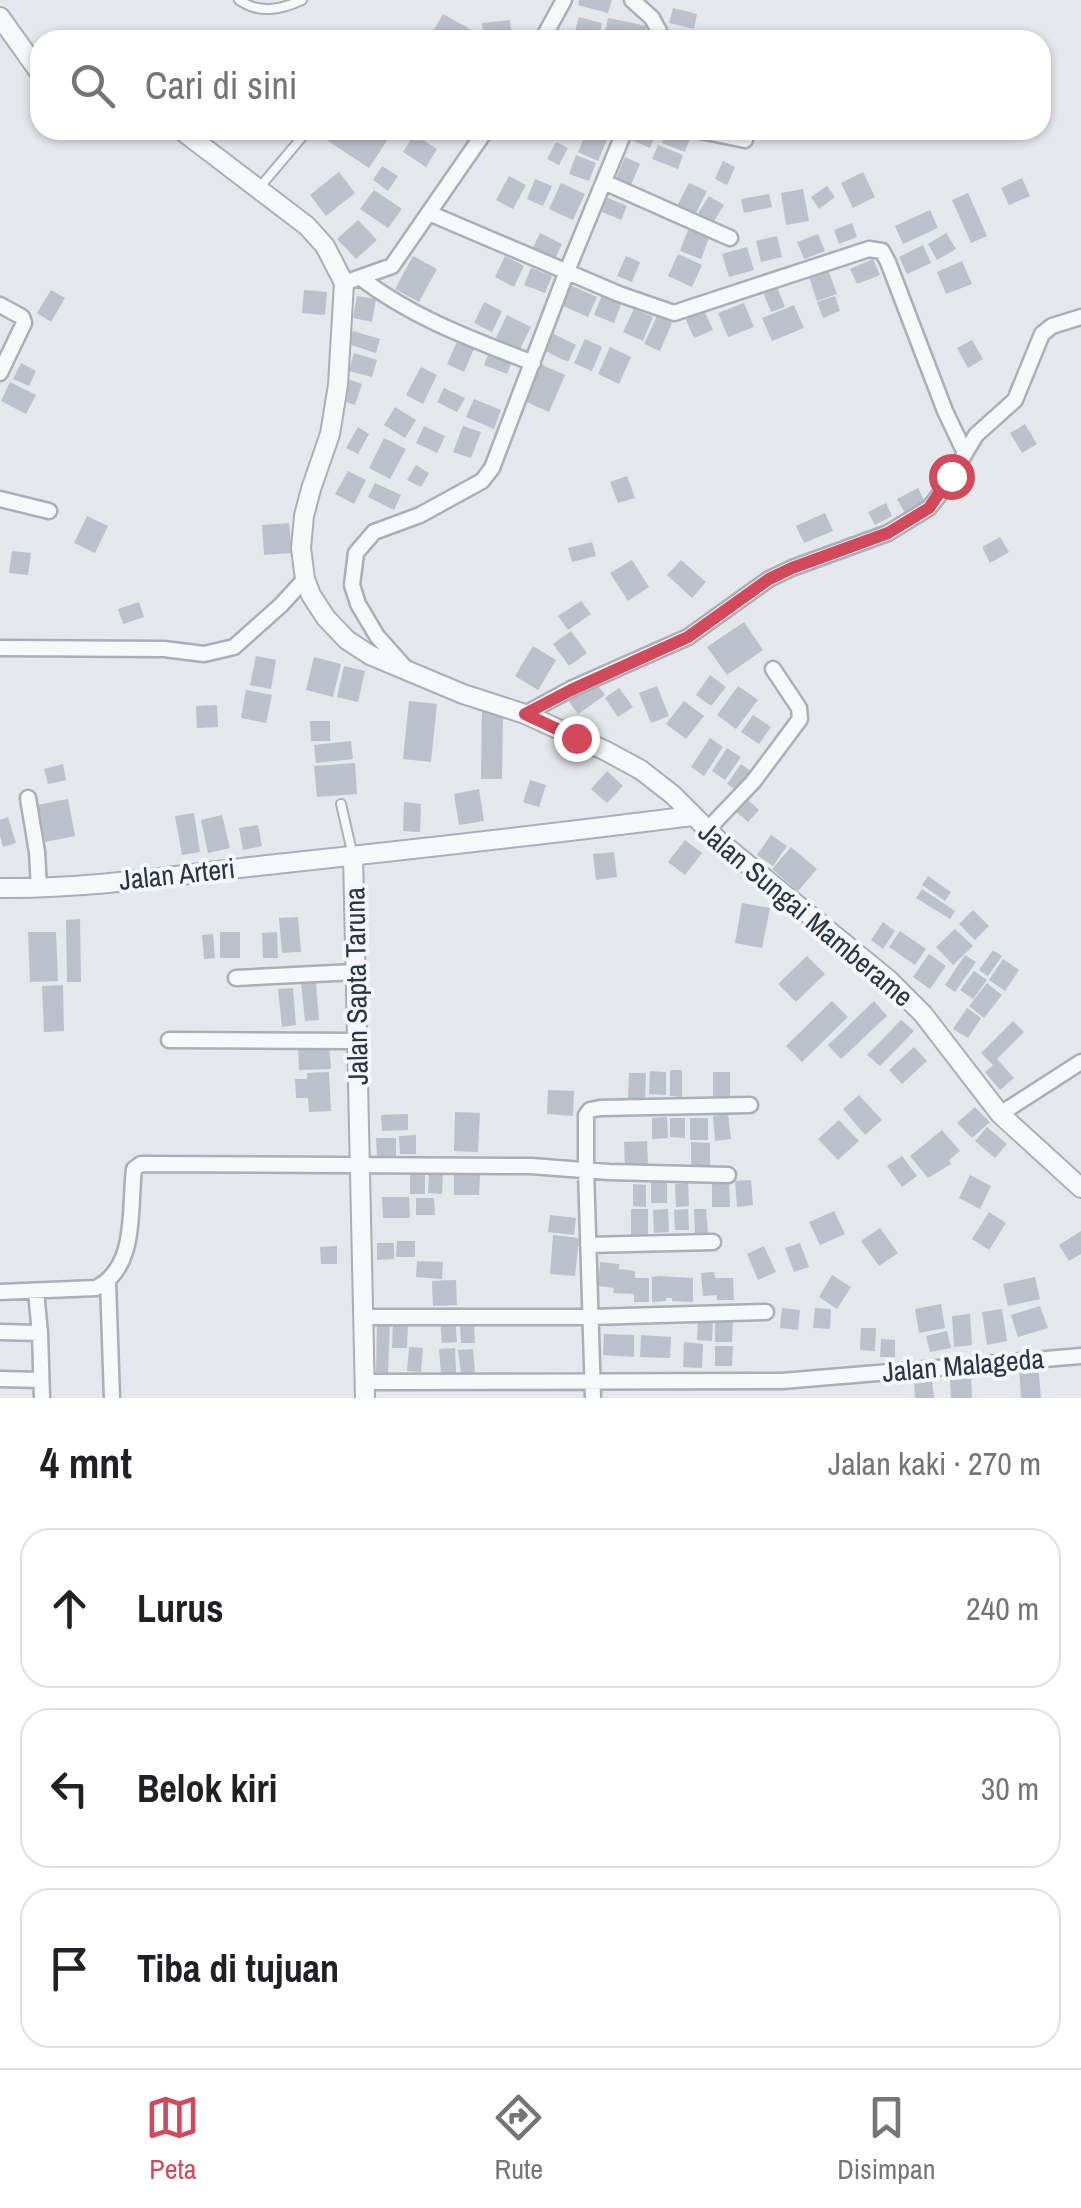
<!DOCTYPE html>
<html lang="id">
<head>
<meta charset="utf-8">
<style>
  body { margin:0; font-family:"Archivo Narrow",sans-serif; background:#f2f2f2; color:#202124 }
  .stop { position:absolute; width:30px; height:30px; margin:-22px; border:8px solid #d1495b; border-radius:50%; background:#fff }
  .stop.end { background:#d1495b; border-color:#fff; box-shadow:0 2px 10px #0008 }
  .list { margin:0; padding:0; list-style:none }
  h2 { display:flex; justify-content:space-between; align-items:center; height:130px; margin:0; padding:0 40px; font-size:42px }
  h2 small { font-size:32px; font-weight:400; color:#757577 }
  .list li { display:grid; grid-template-columns:65px 1fr auto; gap:30px; align-items:center; box-sizing:border-box; height:160px; margin:0 20px 20px; padding:0 20px; border:2px solid #e0e0e0; border-radius:30px }
  .list b { display:block; font-size:38px; white-space:nowrap }
  .list em { font-size:32px; font-style:normal; color:#757577 }
  .icon { flex:none; width:55px; height:55px; fill:none; stroke:currentColor; stroke-width:2; stroke-linecap:round; stroke-linejoin:round }
  .map { position:relative; flex:none; width:1081px; height:1398px; overflow:hidden }
  .search { position:absolute; background:#fff; box-shadow:0 2px 8px #0004; left:30px; right:30px; top:30px; height:110px; display:flex; align-items:center; gap:25px; box-sizing:border-box; padding:0 35px; border-radius:30px; color:#757577; font-size:38px }
  .sheet { height:670px; background:#fff }
  nav { display:flex; justify-content:space-around; align-items:center; box-sizing:border-box; height:140px; border-top:2px solid #e0e0e0; background:#fff; font-size:28px; color:#757577 }
  nav a { display:grid; justify-items:center; gap:5px }
  nav .on { color:#d1495b }
  .map>svg:first-child { display:block }
  .building { fill:#bbc0ca }
  .lines { fill:none; stroke-linecap:round; stroke-linejoin:round }
  .service-casing { stroke:#a9aeb7; stroke-width:12 }
  .minor-casing { stroke:#a9aeb7; stroke-width:19 }
  .tertiary-casing { stroke:#a9aeb7; stroke-width:22 }
  .service { stroke:#f7f8fa; stroke-width:8 }
  .minor { stroke:#f7f8fa; stroke-width:14 }
  .tertiary { stroke:#f7f8fa; stroke-width:18 }
  .route { stroke:#d1495b; stroke-width:12 }
  .labels { text-anchor:middle; stroke-width:8; stroke-linejoin:round; paint-order:stroke }
  .street-label { font-size:28px; fill:#2b3445; stroke:#f4f6f9 }
</style>
</head>
<body>
<div class="map">
<svg width="1081" height="1398" viewBox="0 0 1081 1398">
  <rect width="100%" height="100%" fill="#e4e7ec"/>
  <path class="building" d="M579,0H612L608,13L578,5Z
    M673,8L697,14L694,29L669,23Z
    M443,14L470,29L464,40H428Z
    M579,17L602,23L599,37L575,31Z
    M608,18L647,26L643,40H603Z
    M510,20L512,40H484L482,23Z
    M331,130H394L369,168L325,139Z
    M587,130H611L598,161L578,152Z
    M633,130H658L650,148L629,139Z
    M667,130H684L692,133L685,152L662,143Z
    M414,134L437,149L426,167L403,152Z
    M556,142L568,148L559,165L547,159Z
    M658,145L683,155L678,169L652,159Z
    M576,155L596,163L589,181L569,174Z
    M625,157L640,164L630,187L615,181Z
    M723,161L735,167L727,185L715,179Z
    M382,166L398,176L388,191L373,180Z
    M339,172L355,193L326,216L310,195Z
    M863,172L875,197L853,208L841,183Z
    M509,176L526,185L513,209L496,200Z
    M1022,178L1030,196L1009,205L1001,188Z
    M535,179L552,186L543,206L527,199Z
    M561,183L585,194L573,220L549,209Z
    M689,183L707,191L694,217L676,208Z
    M827,186L835,197L819,209L811,197Z
    M803,189L809,221L786,225L781,193Z
    M374,190L402,209L388,228L360,209Z
    M968,193L987,236L971,243L952,200Z
    M769,194L772,207L744,213L741,199Z
    M709,196L724,205L713,223L698,213Z
    M606,197L627,206L621,220L600,211Z
    M930,210L938,228L903,244L895,226Z
    M358,220L377,240L356,259L337,239Z
    M852,223L857,237L839,244L834,230Z
    M688,230L709,238L701,259L680,251Z
    M540,233L562,244L553,263L531,252Z
    M946,233L956,249L937,260L928,244Z
    M818,234L825,251L804,259L797,242Z
    M777,236L782,257L761,262L756,241Z
    M923,245L931,263L907,274L899,257Z
    M747,247L754,270L729,277L722,254Z
    M678,254L702,265L692,287L668,276Z
    M413,256L437,269L419,302L395,289Z
    M505,256L524,266L514,287L495,277Z
    M626,256L640,262L632,282L617,276Z
    M873,259L880,275L857,284L850,269Z
    M962,261L972,284L946,294L937,272Z
    M531,268L552,276L545,293L524,285Z
    M828,270L837,294L817,301L809,277Z
    M570,285L597,297L588,317L561,305Z
    M777,287L785,307L771,312L763,292Z
    M51,290L65,298L51,322L37,313Z
    M304,290L327,292L325,315L302,313Z
    M602,295L622,302L614,323L594,315Z
    M357,296L376,299L372,322L353,318Z
    M835,296L840,311L823,318L817,302Z
    M484,302L502,311L492,332L474,323Z
    M744,303L754,327L728,337L718,313Z
    M794,305L804,328L772,341L762,318Z
    M634,309L653,317L643,341L623,332Z
    M704,310L713,330L694,338L685,318Z
    M507,315L531,327L520,349L496,338Z
    M657,316L672,323L660,351L644,344Z
    M353,331L380,339L376,353L348,344Z
    M552,333L576,345L568,362L543,350Z
    M460,335L477,342L464,372L447,364Z
    M585,339L602,347L592,371L574,363Z
    M972,340L983,359L968,368L957,348Z
    M491,347L514,356L507,374L484,365Z
    M610,347L631,357L619,384L598,374Z
    M354,353L377,360L372,377L349,371Z
    M21,363L36,371L29,386L13,379Z
    M538,363L565,375L549,412L522,400Z
    M421,367L437,375L423,404L406,395Z
    M345,378L362,384L355,405L338,399Z
    M10,382L36,395L26,414L1,401Z
    M444,388L465,398L457,412L437,402Z
    M474,399L501,410L494,429L466,417Z
    M395,407L416,420L405,438L384,425Z
    M1025,424L1037,444L1022,453L1010,433Z
    M424,426L445,436L437,453L416,443Z
    M463,426L481,432L471,458L453,452Z
    M358,427L369,434L358,454L346,448Z
    M384,438L406,449L390,479L369,468Z
    M416,465L429,473L421,487L407,480Z
    M348,471L366,480L354,504L335,494Z
    M627,476L635,498L618,503L610,482Z
    M375,483L401,495L394,510L368,497Z
    M918,488L925,502L905,513L897,499Z
    M886,503L892,516L875,525L868,512Z
    M825,513L833,531L804,543L796,526Z
    M87,516L108,526L95,553L74,543Z
    M289,523L292,553L264,555L262,525Z
    M1000,537L1009,552L990,563L982,547Z
    M592,542L596,556L572,562L568,548Z
    M12,551L31,553L28,575L9,573Z
    M632,560L649,587L628,601L610,573Z
    M681,560L706,582L692,598L667,575Z
    M581,601L591,614L568,630L558,616Z
    M139,602L144,617L123,624L118,609Z
    M744,622L763,650L727,675L707,647Z
    M571,631L587,653L569,666L553,644Z
    M533,646L556,660L538,690L515,676Z
    M256,656L276,660L271,689L250,685Z
    M314,657L341,664L333,697L306,690Z
    M344,666L365,671L358,702L337,697Z
    M710,675L726,687L711,706L696,695Z
    M594,680L605,695L578,714L567,699Z
    M657,686L669,716L651,723L639,693Z
    M738,686L758,700L736,729L717,715Z
    M619,688L633,707L618,717L605,698Z
    M246,690L272,695L266,723L241,718Z
    M409,701L437,704L431,762L403,759Z
    M684,701L704,716L686,739L666,724Z
    M217,705L218,727L197,728L196,706Z
    M482,708L503,709L502,779H481Z
    M753,715L771,727L759,744L741,732Z
    M310,721H330V741H311Z
    M710,738L723,747L704,776L691,767Z
    M351,741L353,759L316,763L314,745Z
    M727,748L741,757L725,780L712,771Z
    M355,763L357,794L317,797L314,766Z
    M63,764L66,780L48,784L44,769Z
    M741,764L752,772L739,792L727,784Z
    M607,771L623,786L607,803L591,789Z
    M530,780L546,785L539,807L523,802Z
    M479,789L484,821L459,825L454,794Z
    M745,797L759,810L748,822L734,810Z
    M68,799L75,836L45,842L37,805Z
    M404,802L421,804L420,832L403,831Z
    M194,813L200,852L182,855L175,816Z
    M222,815L230,848L208,853L201,820Z
    M8,817L16,843L3,847L0,836V820Z
    M258,825L262,846L243,850L239,828Z
    M771,835L787,846L773,866L757,855Z
    M685,840L702,853L685,875L668,862Z
    M791,847L817,869L798,891L772,869Z
    M614,852L617,877L596,880L593,854Z
    M928,876L951,892L945,901L922,885Z
    M922,889L955,911L950,919L916,898Z
    M742,903L770,908L762,948L735,943Z
    M973,910L989,926L975,940L959,924Z
    M298,917L301,952L282,953L279,918Z
    M80,919L81,982H67L66,920Z
    M883,922L895,931L883,949L871,940Z
    M955,929L973,946L953,965L936,947Z
    M900,931L926,949L915,965L889,947Z
    M28,932H56L58,981L30,982Z
    M220,932H240V958H220Z
    M277,932L278,958H263L262,933Z
    M213,934L215,958L204,959L202,935Z
    M993,950L1002,956L988,976L979,970Z
    M929,954L946,966L930,989L913,977Z
    M965,955L976,962L955,992L945,985Z
    M807,956L825,974L796,1002L778,984Z
    M1003,959L1019,970L1005,991L989,980Z
    M974,971L987,980L973,999L960,990Z
    M316,982L319,1020L305,1021L301,983Z
    M987,983L1002,995L984,1018L969,1006Z
    M63,985L64,1031L44,1032L42,986Z
    M293,988L296,1025L282,1027L278,989Z
    M832,1001L848,1017L802,1062L786,1046Z
    M874,1001L887,1016L841,1059L828,1045Z
    M967,1008L981,1018L968,1038L953,1029Z
    M901,1020L914,1031L880,1066L867,1055Z
    M1013,1021L1024,1032L997,1059L1014,1078L1000,1090L985,1072L993,1065L981,1053Z
    M329,1045L331,1069L299,1070L298,1047Z
    M914,1047L927,1061L902,1084L889,1070Z
    M670,1070H682V1097L670,1096Z
    M650,1071L666,1072V1095L649,1094Z
    M329,1072L331,1111L309,1112L308,1098H296L295,1079H307V1073Z
    M713,1072H730V1098H713Z
    M629,1073H646L645,1100L628,1099Z
    M548,1090L574,1091L573,1116L547,1114Z
    M859,1095L882,1120L865,1135L843,1109Z
    M975,1107L990,1122L972,1138L957,1123Z
    M455,1112L480,1113L478,1152L454,1151Z
    M408,1114V1130L382,1131L381,1115Z
    M728,1114L731,1139L715,1141L713,1116Z
    M667,1117L668,1138L652,1139V1118Z
    M670,1118H685V1138L670,1137Z
    M690,1118H708V1140H690Z
    M839,1120L859,1141L838,1160L818,1139Z
    M987,1127L1007,1144L995,1158L975,1141Z
    M942,1130L960,1151L949,1160L951,1164L928,1178L910,1156Z
    M416,1135V1154H400L399,1136Z
    M376,1138H396V1156H377Z
    M647,1141L648,1167L625,1168L624,1142Z
    M691,1142L710,1143V1169H691Z
    M902,1156L917,1176L902,1187L887,1166Z
    M410,1171H425V1194H410Z
    M429,1171L443,1172L442,1194L428,1193Z
    M454,1175H480L479,1195H454Z
    M970,1175L991,1186L980,1209L959,1198Z
    M751,1180L753,1205L737,1207L735,1181Z
    M712,1181H729L730,1207H712Z
    M651,1182H667V1203H651Z
    M688,1183L689,1206L676,1207L675,1184Z
    M633,1184L646,1185V1207L633,1206Z
    M382,1197H409L410,1218H383Z
    M416,1198H434L435,1215H416Z
    M631,1209H648V1236H631Z
    M668,1209L669,1232L654,1233L653,1210Z
    M688,1209L689,1230H675L674,1210Z
    M694,1209H706L708,1234L695,1235Z
    M834,1211L845,1234L820,1245L809,1222Z
    M989,1212L1006,1223L989,1250L972,1239Z
    M550,1215L576,1218L574,1235L548,1232Z
    M880,1228L898,1253L879,1266L861,1241Z
    M1081,1231V1254L1069,1261L1059,1245Z
    M553,1235L579,1238L575,1276L550,1274Z
    M397,1241H415V1257H396Z
    M377,1243H394V1259L377,1260Z
    M800,1243L809,1267L794,1272L785,1248Z
    M337,1246V1264H321L320,1247Z
    M764,1246L776,1272L758,1280L747,1254Z
    M417,1261L443,1262L442,1279L416,1277Z
    M600,1262L619,1264V1269L635,1271V1278H649V1302H634V1294L613,1293L614,1288L598,1286Z
    M714,1272L715,1278H733L734,1300H717V1295L703,1296L701,1273Z
    M832,1275L851,1287L837,1309L819,1297Z
    M659,1276L693,1278V1302L672,1301V1298H666V1301L652,1302V1277Z
    M1035,1277L1040,1299L1008,1306L1003,1284Z
    M456,1280L457,1305L433,1306L432,1281Z
    M941,1304L945,1328L919,1333L915,1309Z
    M1040,1306L1048,1328L1018,1337L1011,1315Z
    M782,1308L800,1310L798,1330L780,1328Z
    M815,1308L831,1309L830,1329L813,1328Z
    M1002,1309L1007,1341L987,1345L982,1312Z
    M970,1314L972,1345L954,1347L952,1316Z
    M715,1318L733,1319L732,1342H715Z
    M455,1319L457,1342L442,1343L440,1320Z
    M393,1320H408L407,1348H392Z
    M698,1321H713L712,1341L697,1340Z
    M377,1322L390,1323L388,1373L376,1372Z
    M474,1322L475,1343H461L460,1323Z
    M861,1328H876L875,1351L860,1350Z
    M947,1331L951,1348L930,1352L926,1336Z
    M604,1334L634,1335V1357L603,1355Z
    M641,1335L671,1337L670,1358L640,1357Z
    M881,1339L895,1340V1357H880Z
    M684,1342L703,1344L702,1368L683,1367Z
    M715,1346H733L732,1366H715Z
    M409,1347L423,1348L421,1372L407,1371Z
    M455,1348L456,1373L441,1374L439,1349Z
    M473,1349L475,1373L461,1374L458,1350Z
    M1038,1363L1041,1398H1021L1019,1364Z
    M971,1376L972,1398H951L950,1377Z
    M932,1379L934,1398H915L914,1380Z"/>
  <g class="lines">
    <defs>
      <path id="service" d="M239,0C259,14 280,10 302,0
        M259,188L308,130
        M341,804L353,856"/>
      <path id="minor" d="M632,0L652,18L659,31L657,40
        M542,40L564,0
        M696,130L745,140
        M604,182L730,238
        M429,213L619,294L674,313L869,249L882,251L888,262L945,411L964,451
        M362,279C415,319 472,339 533,363
        M344,283L392,266L486,130
        M0,305L22,317L24,323L0,373
        M0,499L49,511
        M0,648L164,649L204,654L234,647L281,605L305,579
        M408,671L377,636L358,604L352,585L356,553L374,532L420,515L482,481L492,468L567,271L625,130
        M525,714L571,689L688,637L769,579L792,568L888,533L929,508L943,490L976,435L1015,400L1042,334L1052,326L1081,317
        M28,798L37,852L39,888
        M707,830L753,782L800,719L799,708L773,669
        M236,978L355,972
        M169,1040L357,1041
        M1000,1114L1081,1062
        M588,1245L713,1242
        M108,1282L112,1398
        M0,1292L96,1288C138,1267 129,1209 134,1169L141,1164L531,1166L609,1172L728,1175
        M36,1292L40,1333L42,1398
        M364,1317H590L766,1312
        M0,1332L40,1333
        M0,1379L41,1380
        M365,1382L782,1381L1081,1356
        M593,1398L586,1169V1115L590,1110L600,1108L750,1105"/>
      <path id="tertiary" d="M0,17L40,73
        M181,130L307,226L325,246L344,283L338,385L330,434L311,489L304,516L301,548L305,579L311,595L326,618L347,640L370,655L463,694L525,714L606,751L641,770L673,795L719,841L889,980L923,1014L1000,1114L1081,1188
        M353,856L365,1398
        M0,888C89,889 178,875 267,865C408,850 550,834 692,816"/>
    </defs>
    <use href="#service" class="service-casing"/>
    <use href="#minor" class="minor-casing"/>
    <use href="#tertiary" class="tertiary-casing"/>
    <use href="#service" class="service"/>
    <use href="#minor" class="minor"/>
    <use href="#tertiary" class="tertiary"/>
  </g>
  <g class="lines">
    <path class="route" d="M576,738L525,714L571,690L688,637L769,579L792,568L888,533L929,508L951,476"/>
  </g>
  <g class="labels">
    <g class="street-label">
      <text transform="translate(177 874) rotate(-6)" y="10">Jalan Arteri</text>
      <text transform="translate(806 914) rotate(40)" y="10">Jalan Sungai Mamberame</text>
      <text transform="translate(356 986) rotate(-91)" y="10">Jalan Sapta Taruna</text>
      <text transform="translate(963 1365) rotate(-5)" y="10">Jalan Malageda</text>
    </g>
  </g>
</svg>
<div class="stop" style="left:951px;top:476px"></div>
<div class="stop end" style="left:576px;top:738px"></div>
<div class="search"><svg class="icon" aria-label="search" viewBox="0 0 24 24"><circle cx="10" cy="10" r="6"/><path d="M15 15l6 6"/></svg>Cari di sini</div>
</div>
<section class="sheet">
<h2>4 mnt<small>Jalan kaki · 270 m</small></h2>
<ul class="list">
<li><svg class="icon" aria-label="ahead" viewBox="0 0 24 24"><path d="M12 20V5M6 11l6-6 6 6"/></svg><div><b>Lurus</b></div><em>240 m</em></li>
<li><svg class="icon" aria-label="left" viewBox="0 0 24 24"><path d="M17 20v-9H6M10 6l-5 5 5 5"/></svg><div><b>Belok kiri</b></div><em>30 m</em></li>
<li><svg class="icon" aria-label="arrive" viewBox="0 0 24 24"><path d="M6 21V4h12l-3 4 3 4H6"/></svg><div><b>Tiba di tujuan</b></div></li>
</ul>
</section>
<nav>
<a class="on"><svg class="icon" aria-label="map" viewBox="0 0 24 24"><path d="M3 6l6-2 6 2 6-2v14l-6 2-6-2-6 2zM9 4v14M15 6v14"/></svg>Peta</a>
<a><svg class="icon" aria-label="directions" viewBox="0 0 24 24"><path d="M12 3l9 9-9 9-9-9zM9 14v-3h6M13 9l2 2-2 2"/></svg>Rute</a>
<a><svg class="icon" aria-label="saved" viewBox="0 0 24 24"><path d="M7 4h10v16l-5-4-5 4z"/></svg>Disimpan</a>
</nav>
</body>
</html>
